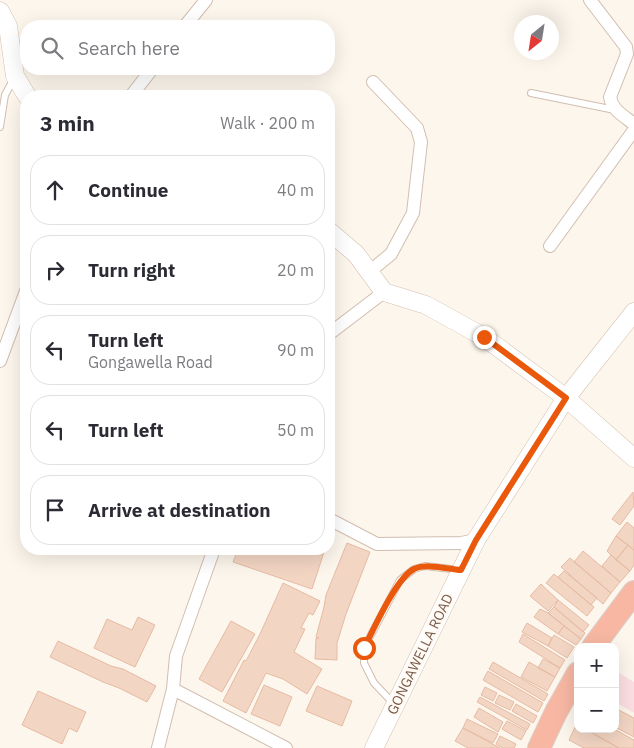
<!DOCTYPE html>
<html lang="en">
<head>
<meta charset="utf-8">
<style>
  body { margin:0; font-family:"IBM Plex Sans",sans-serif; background:#f2f2f3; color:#2b2b33 }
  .controls { position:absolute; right:15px; bottom:15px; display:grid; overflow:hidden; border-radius:10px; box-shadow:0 5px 20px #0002 }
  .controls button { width:45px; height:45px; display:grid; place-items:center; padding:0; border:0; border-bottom:1px solid #e1e1e2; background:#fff; color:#2b2b33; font:25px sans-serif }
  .compass { position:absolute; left:514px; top:15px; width:45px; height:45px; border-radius:50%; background:#fff; box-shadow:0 5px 20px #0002; rotate:210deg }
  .stop { position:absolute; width:15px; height:15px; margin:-11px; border:4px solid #ea580c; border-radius:50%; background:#fff }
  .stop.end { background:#ea580c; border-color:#fff; box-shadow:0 1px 5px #0008 }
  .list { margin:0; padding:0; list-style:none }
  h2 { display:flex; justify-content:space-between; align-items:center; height:65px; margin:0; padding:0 20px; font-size:21px }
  h2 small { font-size:16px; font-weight:400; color:#7c7c81 }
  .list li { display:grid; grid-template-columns:32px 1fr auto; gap:15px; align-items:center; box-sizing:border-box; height:70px; margin:0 10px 10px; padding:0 10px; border:1px solid #e1e1e2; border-radius:20px }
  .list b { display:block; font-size:19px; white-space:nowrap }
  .list p { margin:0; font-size:16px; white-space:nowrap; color:#7c7c81 }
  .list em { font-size:16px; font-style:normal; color:#7c7c81 }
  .icon { flex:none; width:28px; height:28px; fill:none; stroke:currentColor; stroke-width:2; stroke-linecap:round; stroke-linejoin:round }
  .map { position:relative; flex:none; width:634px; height:748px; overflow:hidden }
  .search { position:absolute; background:#fff; box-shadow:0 5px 20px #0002; left:20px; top:20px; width:315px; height:55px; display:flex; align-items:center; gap:12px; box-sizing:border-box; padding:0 18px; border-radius:20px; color:#7c7c81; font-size:19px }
  .panel { position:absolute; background:#fff; box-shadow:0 5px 20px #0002; left:20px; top:90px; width:315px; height:465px; border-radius:20px }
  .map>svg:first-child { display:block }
  .medical { fill:#fbdfe3 }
  .building { fill:#f3d5c3; stroke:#e6bba3 }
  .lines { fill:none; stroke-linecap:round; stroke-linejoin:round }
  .lane-casing { stroke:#d1beb0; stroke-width:8 }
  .street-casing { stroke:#d1beb0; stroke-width:14 }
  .secondary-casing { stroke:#d6c0b0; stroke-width:19 }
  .highway-casing { stroke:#dad1cd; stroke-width:24 }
  .lane { stroke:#fff; stroke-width:6 }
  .street { stroke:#fff; stroke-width:12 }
  .secondary { stroke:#fff; stroke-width:18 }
  .highway { stroke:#f7b7a3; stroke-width:22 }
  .route { stroke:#ea580c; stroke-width:6 }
  .labels { text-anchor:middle; stroke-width:4.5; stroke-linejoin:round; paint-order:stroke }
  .street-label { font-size:14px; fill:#7a5c4d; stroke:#fffaf3 }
</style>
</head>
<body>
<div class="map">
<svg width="634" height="748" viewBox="0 0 634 748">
  <rect width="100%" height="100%" fill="#fdf6ec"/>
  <path class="medical" d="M619,673L634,682V713L615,702V680Z"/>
  <path class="building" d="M633,492L634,506L620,525L612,519Z
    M627,522L634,528V550L616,536Z
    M616,536L628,545L616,560L607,551Z
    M347,543L370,552L346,614L337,643V660L315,659L316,638H319L316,637L324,607L326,595Z
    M628,545L634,550V565L630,571L616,560Z
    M238,549H325L312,589L233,562Z
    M583,551L620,582L611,593L574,562Z
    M611,555L630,571L620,582L602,566Z
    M570,558L611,593L603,604L561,567Z
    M564,571L597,598L591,605L558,577Z
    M554,574L594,607L587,616L546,583Z
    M283,583L320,601L313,615L309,613L301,628L305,629L294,652L322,669L307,694L283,679L266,673L246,713L223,701L244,660L246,661L260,634Z
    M541,584L558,600L548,611L530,596Z
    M558,600L589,625L583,632L554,607Z
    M554,607L585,633L581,639L548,613Z
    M540,609L548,613L564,626L558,634L534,617Z
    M138,617L155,625L135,667L94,648L107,619L132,630Z
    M231,621L255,634L222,692L199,679Z
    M527,623L552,638L548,646L522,632Z
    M564,626L581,639L576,645L558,634Z
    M523,634L565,660L560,668L519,642Z
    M554,635L574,647L567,658L548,646Z
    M58,641L111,666L123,669L156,686L147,702L119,688L103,682L50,657Z
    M543,659L560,668L555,677L538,668Z
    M493,662L548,694L544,701L489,669Z
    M529,662L555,677L547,691L521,677Z
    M488,671L543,703L538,712L483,680Z
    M264,685L292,697L280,726L251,714Z
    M317,686L352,701L342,726L306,711Z
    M485,687L497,693L493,701L481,695Z
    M38,691L86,712L77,732L69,728L62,744L22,725Z
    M499,695L514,702L510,710L495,703Z
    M480,697L530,724L527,730L477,702Z
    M516,704L537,716L533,723L512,711Z
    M479,708L503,722L498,732L474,717Z
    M615,708L634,718V737L615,727Z
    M467,719L498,734L493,743L463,728Z
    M507,721L526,731L521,740L502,729Z
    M576,725L578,729H585L619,748H584L569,740Z
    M463,728L500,748H468L455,741Z
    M585,729H614L634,740V748H619Z
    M500,736L516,744L514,748H503L496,744Z"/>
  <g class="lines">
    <defs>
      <path id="lane" d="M531,93L615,110
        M0,127L5,95L13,80
        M394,704L374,683L364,663V648L400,580L414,569L425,566L460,570"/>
      <path id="street" d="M590,0L626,47L627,54L610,97C612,110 624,116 634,124
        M185,26L206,0
        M131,96L152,69
        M550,246L634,130
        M369,272L391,254L413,213L421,142L417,128L373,82
        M329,334L384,292
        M0,361L26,291
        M329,519L377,544L461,543L476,540
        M214,549L176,656L173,689L286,748
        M158,748L173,689"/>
      <path id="secondary" d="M0,11L8,26L15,76L27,96
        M329,231L356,254L384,292L426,305L484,337L566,398L634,458
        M374,748L476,540L566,398L634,312"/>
      <path id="highway" d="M593,647L634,592
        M539,748L556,712L578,673"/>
    </defs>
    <use href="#lane" class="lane-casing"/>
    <use href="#street" class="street-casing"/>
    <use href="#secondary" class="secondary-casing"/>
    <use href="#highway" class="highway-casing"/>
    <use href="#lane" class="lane"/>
    <use href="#street" class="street"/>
    <use href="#secondary" class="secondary"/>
    <use href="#highway" class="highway"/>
  </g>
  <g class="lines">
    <path class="route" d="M364,648C374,629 396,578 414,569C427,563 447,569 461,570L476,540L566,398L484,337"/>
  </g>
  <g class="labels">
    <g class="street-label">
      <text transform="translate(420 654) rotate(-64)" y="5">GONGAWELLA ROAD</text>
    </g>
  </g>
</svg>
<div class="controls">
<button>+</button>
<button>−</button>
</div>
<svg class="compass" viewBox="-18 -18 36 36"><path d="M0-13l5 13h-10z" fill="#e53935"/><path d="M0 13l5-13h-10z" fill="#7c7c81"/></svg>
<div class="stop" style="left:364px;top:648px"></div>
<div class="stop end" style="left:484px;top:337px"></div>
<div class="search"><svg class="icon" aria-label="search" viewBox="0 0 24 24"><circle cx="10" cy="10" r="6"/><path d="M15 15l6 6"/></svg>Search here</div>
<section class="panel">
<h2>3 min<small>Walk · 200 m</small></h2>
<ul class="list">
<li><svg class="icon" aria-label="ahead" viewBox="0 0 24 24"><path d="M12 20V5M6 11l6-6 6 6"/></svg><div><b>Continue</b></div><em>40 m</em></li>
<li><svg class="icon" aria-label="right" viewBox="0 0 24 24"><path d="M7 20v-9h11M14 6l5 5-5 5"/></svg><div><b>Turn right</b></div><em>20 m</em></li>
<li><svg class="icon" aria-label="left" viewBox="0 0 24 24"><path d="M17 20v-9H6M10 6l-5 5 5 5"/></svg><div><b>Turn left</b><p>Gongawella Road</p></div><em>90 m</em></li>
<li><svg class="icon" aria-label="left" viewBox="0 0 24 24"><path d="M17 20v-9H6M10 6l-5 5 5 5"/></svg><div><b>Turn left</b></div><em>50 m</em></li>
<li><svg class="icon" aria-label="arrive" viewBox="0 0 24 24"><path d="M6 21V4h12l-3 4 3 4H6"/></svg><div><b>Arrive at destination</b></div></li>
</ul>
</section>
</div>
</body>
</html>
